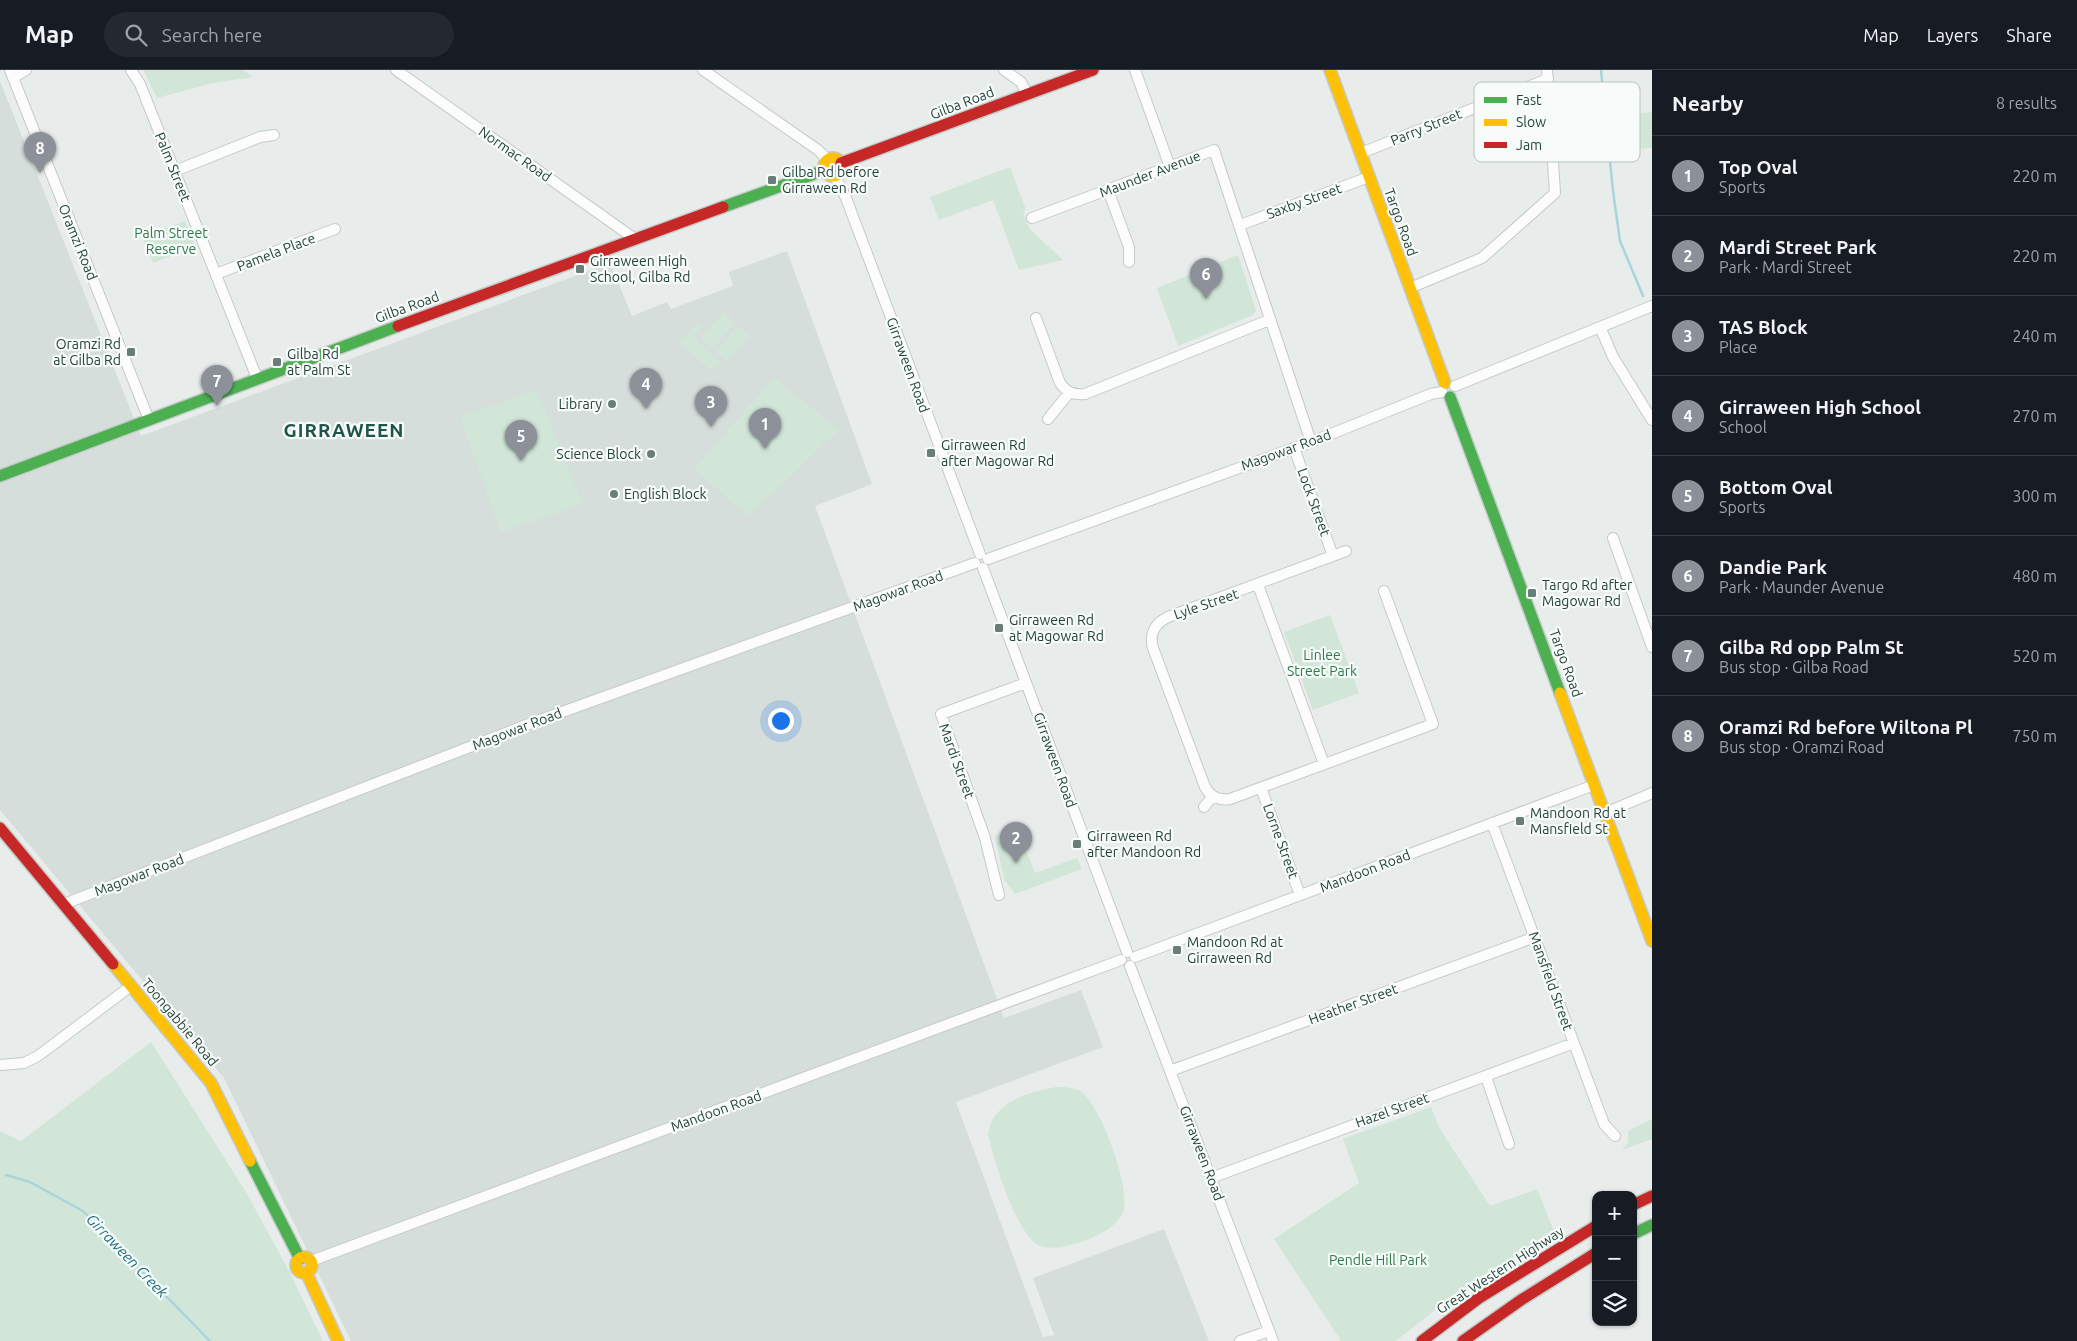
<!DOCTYPE html>
<html lang="en">
<head>
<meta charset="utf-8">
<style>
  body { margin:0; font-family:Ubuntu,sans-serif; background:#242831; color:#f1f3f6 }
  .controls { position:absolute; right:15px; bottom:15px; display:grid; overflow:hidden; border-radius:10px; box-shadow:0 1px 4px #0004 }
  .controls button { width:45px; height:45px; display:grid; place-items:center; padding:0; border:0; border-bottom:1px solid #363941; background:#171b24; color:#f1f3f6; font:25px sans-serif }
  .you { position:absolute; left:780px; top:650px; width:18px; height:18px; margin:-12px; border:4px solid #fff; border-radius:50%; background:#1a73e8; box-shadow:0 0 0 8px #1a73e833 }
  .badge { display:grid; place-items:center; width:32px; height:32px; border-radius:50%; background:#8c9099; color:#fff; font-size:16px; font-weight:700 }
  .pin { position:absolute; translate:-50% -41px; filter:drop-shadow(0 1px 2px #0008) }
  .pin::after { content:''; position:absolute; top:26px; width:18px; height:15px; background:inherit; clip-path:polygon(0 0,100% 0,50% 100%) }
  .list { margin:0; padding:0; list-style:none }
  h2 { display:flex; justify-content:space-between; align-items:center; height:65px; margin:0; padding:0 20px; font-size:21px }
  h2 small { font-size:16px; font-weight:400; color:#9ea1a6 }
  .list li { display:grid; grid-template-columns:32px 1fr auto; gap:15px; align-items:center; box-sizing:border-box; height:80px; padding:0 20px; border-top:1px solid #363941 }
  .list b { display:block; font-size:19px; white-space:nowrap }
  .list p { margin:0; font-size:16px; white-space:nowrap; color:#9ea1a6 }
  .list em { font-size:16px; font-style:normal; color:#9ea1a6 }
  .icon { flex:none; width:28px; height:28px; fill:none; stroke:currentColor; stroke-width:2; stroke-linecap:round; stroke-linejoin:round }
  .map { position:relative; flex:none; width:1652px; height:1271px; overflow:hidden }
  header { display:flex; align-items:center; gap:30px; box-sizing:border-box; height:70px; padding:0 25px; background:#171b24; border-bottom:1px solid #363941 }
  header strong { font-size:24px }
  nav { display:flex; gap:28px; margin-inline-start:auto; font-size:18px }
  .search { width:350px; height:45px; background:#242831; display:flex; align-items:center; gap:12px; box-sizing:border-box; padding:0 18px; border-radius:28px; color:#9ea1a6; font-size:19px }
  main { display:flex }
  aside { flex:1; background:#171b24 }
  .map>svg:first-child { display:block }
  .built { fill:#d6dedb }
  .green { fill:#d1e6d8 }
  .lines { fill:none; stroke-linecap:round; stroke-linejoin:round }
  .stream { stroke:#a9d4db; stroke-width:2.5 }
  .street-casing { stroke:#c5cac8; stroke-width:12 }
  .fast-casing { stroke:#c3cbc8; stroke-width:14 }
  .slow-casing { stroke:#c3cbc8; stroke-width:14 }
  .jam-casing { stroke:#c3cbc8; stroke-width:14 }
  .street { stroke:#fcfcfc; stroke-width:10 }
  .fast { stroke:#4caf50; stroke-width:11 }
  .slow { stroke:#ffc107; stroke-width:11 }
  .jam { stroke:#c62828; stroke-width:11 }
  .poi-dot { fill:#697e78; stroke:#f7fbf9; stroke-width:2 }
  .labels { text-anchor:middle; stroke-width:4.5; stroke-linejoin:round; paint-order:stroke }
  .street-label { font-size:14px; fill:#24423a; stroke:#f7fbf9 }
  .poi-label { font-size:14px; fill:#24423a; stroke:#f7fbf9; text-anchor:start }
  .park-label { font-size:14px; fill:#2d7a4b; stroke:#f7fbf9 }
  .water-label { font-size:15px; font-style:italic; fill:#1c6f80; stroke:#f7fbf9 }
  .district-label { font-size:19px; font-weight:bold; letter-spacing:1px; fill:#1f5548; stroke:#f7fbf9 }
  .key { fill:#f7fbf9; stroke:#b8c4c0; stroke-width:1 }
  .key-label { font-size:14px; fill:#24423a }
</style>
</head>
<body>
<header>
<strong>Map</strong>
<div class="search"><svg class="icon" aria-label="search" viewBox="0 0 24 24"><circle cx="10" cy="10" r="6"/><path d="M15 15l6 6"/></svg>Search here</div>
<nav><a>Map</a><a>Layers</a><a>Share</a></nav>
</header>
<main>
<div class="map">
<svg width="1652" height="1271" viewBox="0 0 1652 1271">
  <rect width="100%" height="100%" fill="#e8edeb"/>
  <path class="built" d="M0,11L141,366L610,193L632,246L667,232L671,239L733,216L729,202L787,181L872,414L815,436L1004,948L1081,920L1103,977L956,1032L1043,1267L1054,1265L1033,1208L1164,1159L1209,1271H351L224,1008L0,740Z"/>
  <path class="green" d="M143,0H243L253,7L213,13L157,28Z
    M1652,42V78L1619,80L1617,46Z
    M1010,97L1026,140L1023,141L1029,158L1063,190L1019,200L993,130L939,150L930,127Z
    M185,151L195,177L153,193L142,167Z
    M1238,185L1256,240L1253,245L1178,276L1157,218Z
    M724,242L735,253L712,279L701,268Z
    M698,252L702,256L693,267L721,292L712,301L680,273Z
    M738,256L750,266L727,292L715,281Z
    M774,308L839,360L748,446L694,399Z
    M537,320L583,434L501,462L460,347Z
    M1330,545L1359,623L1313,640L1284,562Z
    M1017,757L1035,803L1077,788L1082,799L1015,824L1004,809L995,766Z
    M151,972L246,1122L290,1203L323,1271H0V1061L21,1071Z
    M1056,1017C1065,1017 1074,1017 1082,1022C1101,1037 1134,1123 1122,1145C1114,1158 1096,1167 1081,1172C1069,1176 1053,1180 1040,1176C1017,1167 993,1088 988,1064C993,1032 1028,1022 1056,1017Z
    M1431,1037L1440,1059L1490,1136L1537,1119L1554,1161L1455,1224L1396,1271H1341L1274,1169L1359,1113L1343,1069Z
    M1652,1049V1069L1622,1080L1628,1072V1061Z"/>
  <g class="lines">
    <path class="stream" d="M1601,0L1613,121L1620,171L1643,226
      M6,1105L30,1112L83,1141L210,1271"/>
    <defs>
      <path id="street" d="M10,0L149,350
        M131,0L140,14L257,308
        M396,0L635,169
        M703,0L818,80L828,90
        M1004,0L1021,12L1027,24
        M1135,0L1170,97
        M13,8L26,0
        M1361,83L1548,9
        M175,101L260,67L274,65
        M835,106L846,128L980,484
        M1108,120L1129,177V192
        M1032,148L1214,80L1311,372
        M1240,155L1369,107
        M216,204L335,159
        M1410,218L1482,188L1555,123L1547,0
        M1036,248L1060,313C1067,323 1074,325 1085,324L1269,250
        M1600,257L1613,287L1652,350
        M1455,316L1652,236
        M1048,349L1069,323
        M1294,378L1333,486
        M1613,468L1652,577
        M1346,481L1168,547C1155,553 1149,564 1153,578L1205,717C1210,726 1219,731 1230,729L1433,654L1384,521
        M988,489L1311,372L1431,324L1442,322
        M983,498L1127,882
        M1258,515L1324,694
        M1261,718L1300,825
        M1204,737L1213,726
        M1605,743L1652,723
        M1492,753L1604,1054L1615,1066
        M999,825L985,768L941,644L1026,613
        M64,834L529,654L975,493
        M1135,887L1594,715
        M1130,896L1273,1271
        M0,995L24,993L38,986L131,916
        M1170,1001L1535,867
        M1486,1007L1509,1074
        M1211,1108L1574,973
        M311,1191L1121,890
        M1240,1271L1269,1261"/>
      <path id="fast" d="M723,137L825,100
        M1450,327L1560,623
        M0,406L398,256
        M250,1091L300,1189
        M1633,1164L1652,1155"/>
      <path id="slow" d="M1330,0L1445,313
        M824 97a9 9 0 1 1 18 0a9 9 0 1 1-18 0Z
        M1560,623L1652,871
        M113,894L211,1013L250,1091
        M296 1195a8 8 0 1 1 16 0a8 8 0 1 1-16 0Z
        M306,1202L338,1271"/>
      <path id="jam" d="M841,93L1093,0
        M398,256L723,137
        M0,758L113,894
        M1633,1135L1652,1126
        M1422,1271L1479,1228L1596,1156
        M1463,1271L1521,1230L1596,1183"/>
    </defs>
    <use href="#street" class="street-casing"/>
    <use href="#fast" class="fast-casing"/>
    <use href="#slow" class="slow-casing"/>
    <use href="#jam" class="jam-casing"/>
    <use href="#street" class="street"/>
    <use href="#fast" class="fast"/>
    <use href="#slow" class="slow"/>
    <use href="#jam" class="jam"/>
  </g>
  <g class="poi-dot">
    <rect x="767" y="105" width="10" height="10" rx="2.5"/>
    <rect x="575" y="194" width="10" height="10" rx="2.5"/>
    <rect x="126" y="277" width="10" height="10" rx="2.5"/>
    <rect x="272" y="287" width="10" height="10" rx="2.5"/>
    <circle cx="612" cy="334" r="5"/>
    <rect x="926" y="378" width="10" height="10" rx="2.5"/>
    <circle cx="651" cy="384" r="5"/>
    <circle cx="614" cy="424" r="5"/>
    <rect x="1527" y="518" width="10" height="10" rx="2.5"/>
    <rect x="994" y="553" width="10" height="10" rx="2.5"/>
    <rect x="1515" y="746" width="10" height="10" rx="2.5"/>
    <rect x="1072" y="769" width="10" height="10" rx="2.5"/>
    <rect x="1172" y="875" width="10" height="10" rx="2.5"/>
  </g>
  <g class="labels">
    <g class="street-label">
      <text transform="translate(962 33) rotate(-21)" y="5">Gilba Road</text>
      <text transform="translate(1426 57) rotate(-22)" y="5">Parry Street</text>
      <text transform="translate(515 84) rotate(35)" y="5">Normac Road</text>
      <text transform="translate(173 97) rotate(68)" y="5">Palm Street</text>
      <text transform="translate(1150 104) rotate(-21)" y="5">Maunder Avenue</text>
      <text transform="translate(1304 131) rotate(-20)" y="5">Saxby Street</text>
      <text transform="translate(1401 152) rotate(70)" y="5">Targo Road</text>
      <text transform="translate(78 172) rotate(68)" y="5">Oramzi Road</text>
      <text transform="translate(276 182) rotate(-21)" y="5">Pamela Place</text>
      <text transform="translate(407 237) rotate(-20)" y="5">Gilba Road</text>
      <text transform="translate(908 295) rotate(70)" y="5">Girraween Road</text>
      <text transform="translate(1286 380) rotate(-20)" y="5">Magowar Road</text>
      <text transform="translate(1314 432) rotate(70)" y="5">Lock Street</text>
      <text transform="translate(898 521) rotate(-20)" y="5">Magowar Road</text>
      <text transform="translate(1206 534) rotate(-19)" y="5">Lyle Street</text>
      <text transform="translate(1566 593) rotate(70)" y="5">Targo Road</text>
      <text transform="translate(517 659) rotate(-21)" y="5">Magowar Road</text>
      <text transform="translate(1055 690) rotate(70)" y="5">Girraween Road</text>
      <text transform="translate(957 691) rotate(70)" y="5">Mardi Street</text>
      <text transform="translate(1281 771) rotate(70)" y="5">Lorne Street</text>
      <text transform="translate(1365 801) rotate(-21)" y="5">Mandoon Road</text>
      <text transform="translate(139 805) rotate(-21)" y="5">Magowar Road</text>
      <text transform="translate(1551 911) rotate(70)" y="5">Mansfield Street</text>
      <text transform="translate(1353 934) rotate(-20)" y="5">Heather Street</text>
      <text transform="translate(180 952) rotate(50)" y="5">Toongabbie Road</text>
      <text transform="translate(1392 1040) rotate(-20)" y="5">Hazel Street</text>
      <text transform="translate(716 1041) rotate(-20)" y="5">Mandoon Road</text>
      <text transform="translate(1202 1083) rotate(69)" y="5">Girraween Road</text>
      <text transform="translate(1500 1200) rotate(-33)" y="5">Great Western Highway</text>
    </g>
    <g class="poi-label">
      <text x="782" y="107">Gilba Rd before<tspan x="782" dy="16">Girraween Rd</tspan></text>
      <text x="590" y="196">Girraween High<tspan x="590" dy="16">School, Gilba Rd</tspan></text>
      <text x="121" y="279" text-anchor="end">Oramzi Rd<tspan x="121" dy="16">at Gilba Rd</tspan></text>
      <text x="287" y="289">Gilba Rd<tspan x="287" dy="16">at Palm St</tspan></text>
      <text x="602" y="339" text-anchor="end">Library</text>
      <text x="941" y="380">Girraween Rd<tspan x="941" dy="16">after Magowar Rd</tspan></text>
      <text x="641" y="389" text-anchor="end">Science Block</text>
      <text x="624" y="429">English Block</text>
      <text x="1542" y="520">Targo Rd after<tspan x="1542" dy="16">Magowar Rd</tspan></text>
      <text x="1009" y="555">Girraween Rd<tspan x="1009" dy="16">at Magowar Rd</tspan></text>
      <text x="1530" y="748">Mandoon Rd at<tspan x="1530" dy="16">Mansfield St</tspan></text>
      <text x="1087" y="771">Girraween Rd<tspan x="1087" dy="16">after Mandoon Rd</tspan></text>
      <text x="1187" y="877">Mandoon Rd at<tspan x="1187" dy="16">Girraween Rd</tspan></text>
    </g>
    <g class="park-label">
      <text x="171" y="168">Palm Street<tspan x="171" dy="16">Reserve</tspan></text>
      <text x="1322" y="590">Linlee<tspan x="1322" dy="16">Street Park</tspan></text>
      <text x="1378" y="1195">Pendle Hill Park</text>
    </g>
    <g class="water-label">
      <text transform="translate(127 1186) rotate(46)" y="5">Girraween Creek</text>
    </g>
    <g class="district-label">
      <text x="344" y="367">GIRRAWEEN</text>
    </g>
  </g>
  <rect x="1474" y="12" width="166" height="80" rx="8" class="key"/>
  <rect x="1484" y="27" width="23" height="6" fill="#4caf50"/>
  <rect x="1484" y="49" width="23" height="7" fill="#ffc107"/>
  <rect x="1484" y="72" width="23" height="6" fill="#c62828"/>
  <g class="key-label">
    <text x="1516" y="35">Fast</text>
    <text x="1516" y="57">Slow</text>
    <text x="1516" y="80">Jam</text>
  </g>
</svg>
<div class="controls">
<button>+</button>
<button>−</button>
<button><svg class="icon" aria-label="layers" viewBox="0 0 24 24"><path d="M12 4l9 5-9 5-9-5zM3 14l9 5 9-5"/></svg></button>
</div>
<div class="you"></div>
<div class="pin badge" style="left:765px;top:379px">1</div>
<div class="pin badge" style="left:1016px;top:793px">2</div>
<div class="pin badge" style="left:711px;top:357px">3</div>
<div class="pin badge" style="left:646px;top:339px">4</div>
<div class="pin badge" style="left:521px;top:391px">5</div>
<div class="pin badge" style="left:1206px;top:229px">6</div>
<div class="pin badge" style="left:217px;top:336px">7</div>
<div class="pin badge" style="left:40px;top:103px">8</div>
</div>
<aside>
<h2>Nearby<small>8 results</small></h2>
<ul class="list">
<li><span class="badge">1</span><div><b>Top Oval</b><p>Sports</p></div><em>220 m</em></li>
<li><span class="badge">2</span><div><b>Mardi Street Park</b><p>Park · Mardi Street</p></div><em>220 m</em></li>
<li><span class="badge">3</span><div><b>TAS Block</b><p>Place</p></div><em>240 m</em></li>
<li><span class="badge">4</span><div><b>Girraween High School</b><p>School</p></div><em>270 m</em></li>
<li><span class="badge">5</span><div><b>Bottom Oval</b><p>Sports</p></div><em>300 m</em></li>
<li><span class="badge">6</span><div><b>Dandie Park</b><p>Park · Maunder Avenue</p></div><em>480 m</em></li>
<li><span class="badge">7</span><div><b>Gilba Rd opp Palm St</b><p>Bus stop · Gilba Road</p></div><em>520 m</em></li>
<li><span class="badge">8</span><div><b>Oramzi Rd before Wiltona Pl</b><p>Bus stop · Oramzi Road</p></div><em>750 m</em></li>
</ul>
</aside>
</main>
</body>
</html>
